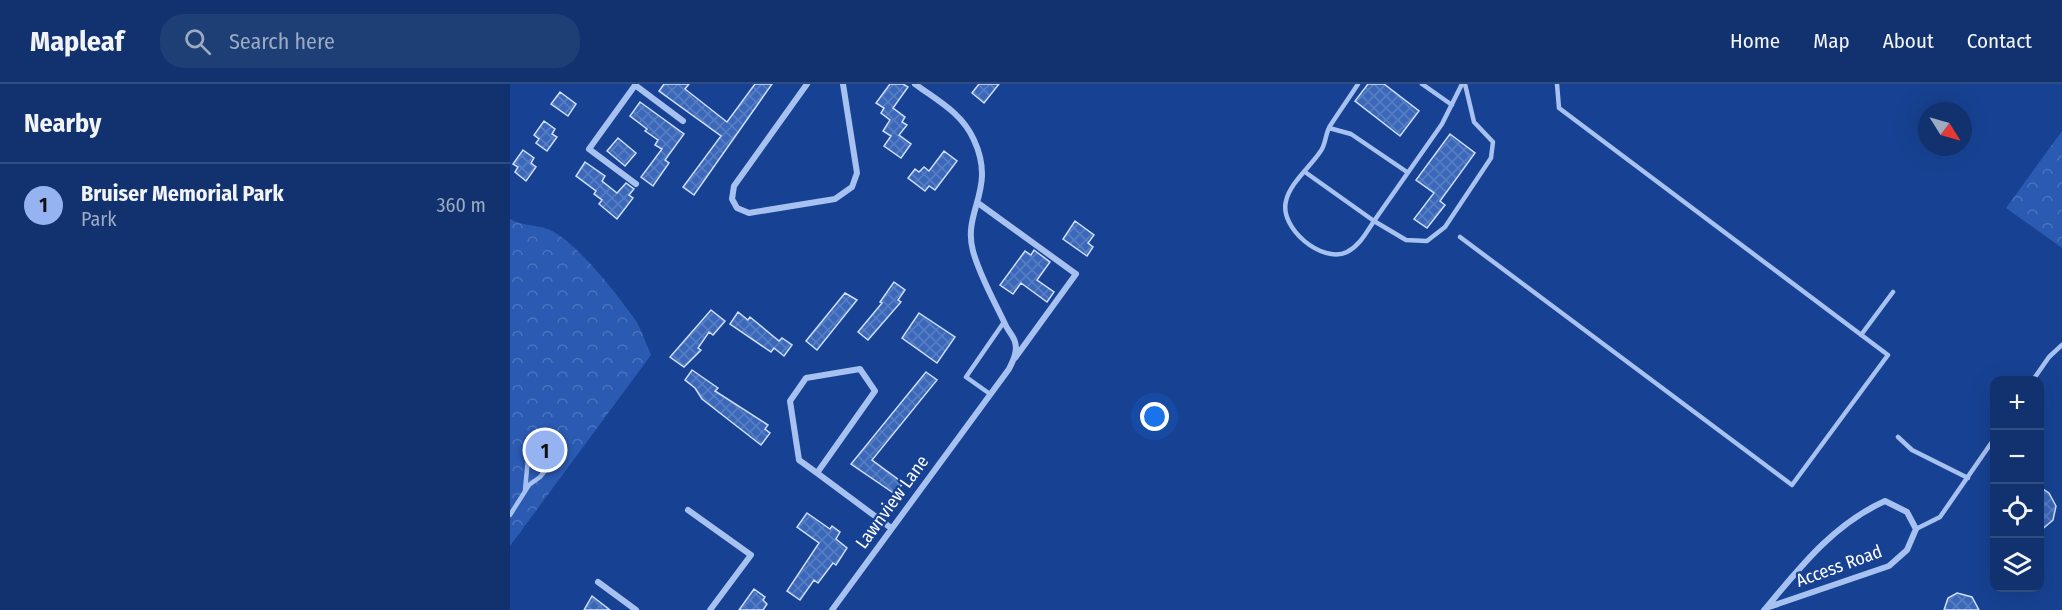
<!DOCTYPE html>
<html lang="en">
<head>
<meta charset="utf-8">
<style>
  body { margin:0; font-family:"Fira Sans Condensed",sans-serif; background:#1e3e76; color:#f1f3f6 }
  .controls { position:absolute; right:18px; bottom:18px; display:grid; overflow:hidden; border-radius:12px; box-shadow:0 6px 24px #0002 }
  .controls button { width:54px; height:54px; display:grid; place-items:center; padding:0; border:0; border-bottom:2px solid #304d81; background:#11326e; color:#f1f3f6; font:30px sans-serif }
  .compass { position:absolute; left:1408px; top:18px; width:54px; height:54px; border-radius:50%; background:#11326e; box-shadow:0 6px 24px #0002; rotate:127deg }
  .you { position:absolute; left:645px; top:333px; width:21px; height:21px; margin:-15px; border:4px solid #fff; border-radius:50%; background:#1a73e8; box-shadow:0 0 0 9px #1a73e833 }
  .badge { display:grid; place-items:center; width:39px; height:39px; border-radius:50%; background:#95b2f1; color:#111; font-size:20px; font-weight:700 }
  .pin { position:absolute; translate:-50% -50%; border:3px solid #fff; box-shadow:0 2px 6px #0006 }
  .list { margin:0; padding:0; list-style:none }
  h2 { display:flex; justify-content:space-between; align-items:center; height:78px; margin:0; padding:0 24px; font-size:26px }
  h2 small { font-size:20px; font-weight:400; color:#9caac2 }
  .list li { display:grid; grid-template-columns:39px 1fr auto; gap:18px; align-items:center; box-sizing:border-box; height:84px; padding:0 24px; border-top:2px solid #304d81 }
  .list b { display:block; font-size:22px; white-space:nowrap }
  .list p { margin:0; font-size:20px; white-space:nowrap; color:#9caac2 }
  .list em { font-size:20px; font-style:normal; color:#9caac2 }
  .icon { flex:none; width:33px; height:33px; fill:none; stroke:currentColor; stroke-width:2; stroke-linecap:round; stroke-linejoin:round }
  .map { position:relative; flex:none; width:1552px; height:526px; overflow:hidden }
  header { display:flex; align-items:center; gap:36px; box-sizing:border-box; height:84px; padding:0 30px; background:#11326e; border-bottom:2px solid #304d81 }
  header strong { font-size:28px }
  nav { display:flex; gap:33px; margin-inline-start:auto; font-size:21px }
  .search { width:420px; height:54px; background:#1e3e76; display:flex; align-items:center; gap:15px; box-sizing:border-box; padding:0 21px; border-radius:24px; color:#9caac2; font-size:22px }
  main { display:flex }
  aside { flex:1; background:#11326e }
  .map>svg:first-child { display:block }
  .forest { fill:url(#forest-crowns) }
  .building { fill:url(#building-cross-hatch); stroke:#cedefb; stroke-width:1.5 }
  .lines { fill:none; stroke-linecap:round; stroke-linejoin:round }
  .service { stroke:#a7c1f0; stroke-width:4.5 }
  .minor { stroke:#a7c1f0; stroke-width:6 }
  .labels { text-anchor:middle; stroke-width:4.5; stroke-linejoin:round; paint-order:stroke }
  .street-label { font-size:18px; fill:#fff; stroke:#174293 }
</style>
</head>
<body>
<header>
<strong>Mapleaf</strong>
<div class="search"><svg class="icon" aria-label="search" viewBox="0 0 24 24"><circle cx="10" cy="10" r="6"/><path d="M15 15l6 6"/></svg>Search here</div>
<nav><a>Home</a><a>Map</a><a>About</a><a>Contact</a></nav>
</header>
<main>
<aside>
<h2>Nearby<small></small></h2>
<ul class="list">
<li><span class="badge">1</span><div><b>Bruiser Memorial Park</b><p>Park</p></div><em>360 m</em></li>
</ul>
</aside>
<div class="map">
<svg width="1552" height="526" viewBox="0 0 1552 526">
  <defs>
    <pattern id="forest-crowns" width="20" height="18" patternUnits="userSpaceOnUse" patternTransform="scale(1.5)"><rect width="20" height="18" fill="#2a5ab2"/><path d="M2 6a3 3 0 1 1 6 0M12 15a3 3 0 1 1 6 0" fill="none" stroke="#4a73be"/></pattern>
    <pattern id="building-cross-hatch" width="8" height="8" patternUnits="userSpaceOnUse" patternTransform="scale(1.5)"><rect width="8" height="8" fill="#3c68ba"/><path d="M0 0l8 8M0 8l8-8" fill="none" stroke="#597fc4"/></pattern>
  </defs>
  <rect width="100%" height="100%" fill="#174293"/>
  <path class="forest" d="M1552,47V164L1496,124Z
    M0,135C13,143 31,140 44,148C70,163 108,211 126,237C132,247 136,260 141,271L0,462Z"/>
  <path class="building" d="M154,0H179L175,5L217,38L245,0H262L184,111L173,103L211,52L149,7Z
    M380,0H393L398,3L383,24L395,33L392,38L397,41L389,51L401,60L391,74L374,62L381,52L373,47L380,36L371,29L374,24L366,19Z
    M469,0H489L474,19L462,9Z
    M858,0H874L909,27L890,52L845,17Z
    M50,8L66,20L58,32L41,20Z
    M130,18L174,50L155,76L159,79L143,102L131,93L152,65L145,61L148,56L135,47L137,45L120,32Z
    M34,37L45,45L42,50L47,53L37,67L26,59L29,55L24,51Z
    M940,50L965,69L930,117L935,121L917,144L904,135L924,109L906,96Z
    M108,54L126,69L115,82L97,67Z
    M13,66L24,74L21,79L26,83L16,97L5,88L8,83L3,80Z
    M434,67L447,77L425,106L419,102L415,107L398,94L405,85L409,88L414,83L419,87Z
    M75,78L95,92L92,97L107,109L116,99L124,105L119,111L123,114L107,135L89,120L92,116L84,110L86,107L66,92Z
    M565,137L584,151L578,159L583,163L577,172L553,155Z
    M524,166L540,178L527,196L544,208L537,218L511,199L503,210L490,201L515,167L521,171Z
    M384,198L395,206L388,216L391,218L358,256L348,248L372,219L370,218Z
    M335,209L347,216L307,266L296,257Z
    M201,226L215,237L203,251L199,248L188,264L191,266L174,283L160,273Z
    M228,228L238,236L240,233L269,257L272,254L282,261L274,272L264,264L261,268L220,240Z
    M409,229L445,253L427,279L392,254Z
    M182,286L208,304L205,307L258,341L255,345L260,349L251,361L192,315L185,304L175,296Z
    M416,288L427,296L362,376L393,399L385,410L341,380Z
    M1530,403L1539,409L1546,422L1543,436L1530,447Z
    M297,429L320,445L322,442L330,448L326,455L337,464L326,481L323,479L308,499L304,496L290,516L277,507L309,459L287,443Z
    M244,505L255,513L253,516L257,520L253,526H229Z
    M1447,509L1462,513L1469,526H1434L1438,514Z
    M82,512L100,526H74Z"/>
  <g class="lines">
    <path class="service" d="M912,0L942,21
      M952,0L932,40L864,137L896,156L917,157L935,143L981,74L983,58L964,38L955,0
      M819,44L841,50L897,88
      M795,88L864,137C856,149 850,161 837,168C812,180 769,144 776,117C780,99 800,83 810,68C816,61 815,50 820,42C829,28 839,14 848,0
      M950,153L1282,401L1378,271L1049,24L1047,0
      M1351,251L1383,208
      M1523,296L1539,273L1552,261
      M480,310L456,293L494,238
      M1388,353L1402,366L1458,394
      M0,431L19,401L30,393L50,368L36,355L27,353L19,364L15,406
      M1406,445L1430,433L1484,355"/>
    <path class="minor" d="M126,0L79,65L126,100
      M297,0L224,102L222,115L227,124L239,129L325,115L342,103L347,89L333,0
      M125,1L173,37
      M468,119L566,190L505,274
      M350,285L365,307L307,389L289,376L280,317L296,294Z
      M307,389L381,444
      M178,426L241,471L200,526
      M88,498L126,526
      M322,526L499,285C503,277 508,267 505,258C504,253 499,248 496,242C485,218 470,193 463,167C452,127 487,106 464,56C452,29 428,17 405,0
      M1254,526L1256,524C1291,482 1324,440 1375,417L1397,428L1406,445L1397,466L1379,482L1256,524"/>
  </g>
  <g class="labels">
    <g class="street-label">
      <text transform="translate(382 418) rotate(-54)" y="6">Lawnview Lane</text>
      <text transform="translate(1329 482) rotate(-20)" y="6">Access Road</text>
    </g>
  </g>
</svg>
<div class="controls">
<button>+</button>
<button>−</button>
<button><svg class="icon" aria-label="locate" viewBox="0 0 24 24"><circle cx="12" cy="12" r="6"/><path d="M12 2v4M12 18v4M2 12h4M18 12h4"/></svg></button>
<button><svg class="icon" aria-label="layers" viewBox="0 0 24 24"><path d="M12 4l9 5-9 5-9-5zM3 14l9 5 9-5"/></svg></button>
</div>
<svg class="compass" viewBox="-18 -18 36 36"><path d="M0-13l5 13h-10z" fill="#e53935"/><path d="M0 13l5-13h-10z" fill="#9caac2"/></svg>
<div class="you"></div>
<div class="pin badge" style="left:35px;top:366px">1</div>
</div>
</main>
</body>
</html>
